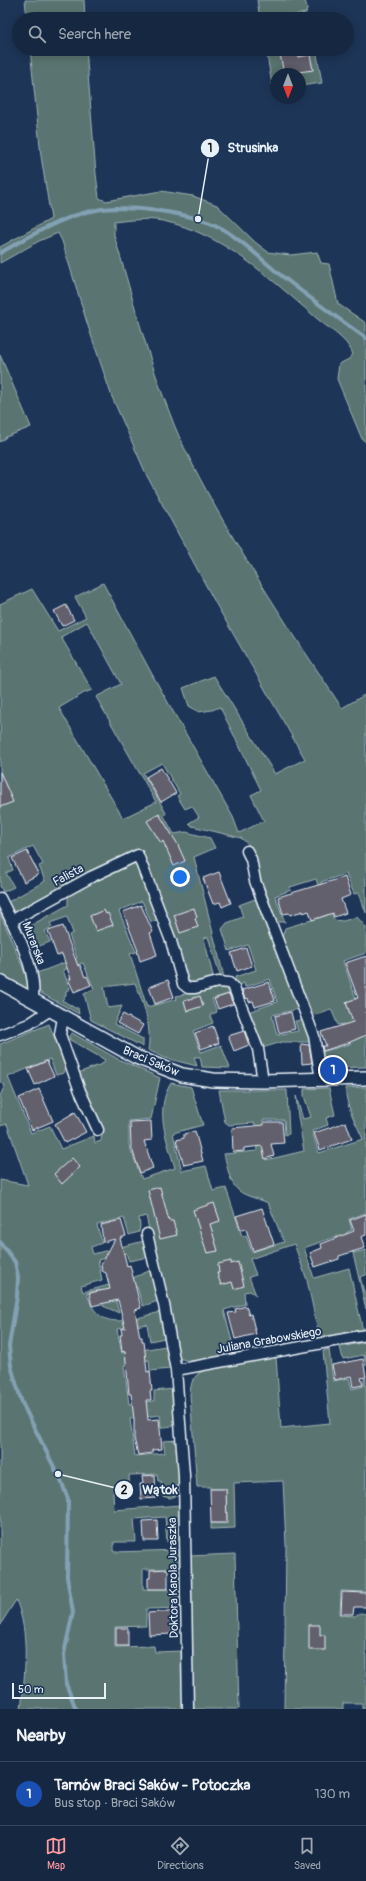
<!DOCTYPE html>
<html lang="en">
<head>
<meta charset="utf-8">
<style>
  body { margin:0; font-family:Pangolin,sans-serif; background:#1f3048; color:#f1f3f6 }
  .compass { position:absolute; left:270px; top:68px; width:36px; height:36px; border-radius:50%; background:#162841; box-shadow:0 2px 10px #0003; rotate:180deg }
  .scale { position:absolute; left:12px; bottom:10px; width:94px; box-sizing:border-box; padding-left:4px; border:2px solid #e8f1f8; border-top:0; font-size:11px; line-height:14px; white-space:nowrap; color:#e8f1f8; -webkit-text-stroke:3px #1d3557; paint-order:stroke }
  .you { position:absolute; left:180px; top:877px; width:14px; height:14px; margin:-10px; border:3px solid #fff; border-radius:50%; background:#1a73e8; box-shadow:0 0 0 6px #1a73e833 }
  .badge { display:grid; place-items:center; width:26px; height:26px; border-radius:50%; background:#ff9aa2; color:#fff; font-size:13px; font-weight:700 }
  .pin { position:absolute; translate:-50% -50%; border:2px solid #fff; box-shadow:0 1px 4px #0006 }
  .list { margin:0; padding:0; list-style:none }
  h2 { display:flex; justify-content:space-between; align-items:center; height:52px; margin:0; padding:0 16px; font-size:17px }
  h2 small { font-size:13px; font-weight:400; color:#9ea6b1 }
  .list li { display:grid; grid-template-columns:26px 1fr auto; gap:12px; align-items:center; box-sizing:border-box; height:64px; padding:0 16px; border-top:1px solid #35445a }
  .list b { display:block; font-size:15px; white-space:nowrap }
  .list p { margin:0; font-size:13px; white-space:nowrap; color:#9ea6b1 }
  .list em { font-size:13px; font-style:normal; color:#9ea6b1 }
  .icon { flex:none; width:22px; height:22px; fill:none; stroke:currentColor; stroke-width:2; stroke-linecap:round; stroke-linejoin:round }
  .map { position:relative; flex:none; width:366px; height:1709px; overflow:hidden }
  .search { position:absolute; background:#162841; box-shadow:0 2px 10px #0003; left:12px; right:12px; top:12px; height:44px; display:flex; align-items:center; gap:10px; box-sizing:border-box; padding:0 14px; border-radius:22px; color:#9ea6b1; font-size:15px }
  .sheet { height:116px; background:#162841 }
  nav { display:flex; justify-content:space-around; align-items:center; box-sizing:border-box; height:56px; border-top:1px solid #35445a; background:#162841; font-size:11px; color:#9ea6b1 }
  nav a { display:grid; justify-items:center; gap:2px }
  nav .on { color:#ff9aa2 }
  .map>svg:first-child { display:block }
  .green { fill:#5a7471; stroke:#a1b2b4; fill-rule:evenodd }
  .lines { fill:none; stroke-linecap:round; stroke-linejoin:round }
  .stream { stroke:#83a1b4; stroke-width:4 }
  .building { fill:#63606e; stroke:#e8f1f8 }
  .minor-casing { stroke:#e8f1f8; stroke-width:13 }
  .tertiary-casing { stroke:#e8f1f8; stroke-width:16 }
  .minor { stroke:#1d3557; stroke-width:10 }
  .tertiary { stroke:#1d3557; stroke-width:13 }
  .labels { text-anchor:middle; stroke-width:3.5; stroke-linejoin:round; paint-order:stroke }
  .street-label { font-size:12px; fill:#e8f1f8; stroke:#1d3557 }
  .leader { fill:none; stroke:#e8f1f8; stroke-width:1.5 }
  .callout-dot { fill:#e8f1f8; stroke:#1d3557; stroke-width:1.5 }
  .mark-label { font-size:12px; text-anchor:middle; font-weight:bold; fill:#111 }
  .callout-label { font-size:13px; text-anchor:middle; font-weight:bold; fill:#e8f1f8; stroke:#1d3557; stroke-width:3.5; stroke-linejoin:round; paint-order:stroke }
</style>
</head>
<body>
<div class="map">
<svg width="366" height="1709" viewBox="0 0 366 1709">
  <rect width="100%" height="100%" fill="#1d3557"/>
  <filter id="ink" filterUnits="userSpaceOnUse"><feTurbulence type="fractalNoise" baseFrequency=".025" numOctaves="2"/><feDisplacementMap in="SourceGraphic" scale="8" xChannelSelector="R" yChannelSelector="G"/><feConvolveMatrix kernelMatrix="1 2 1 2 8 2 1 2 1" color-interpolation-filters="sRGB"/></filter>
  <g filter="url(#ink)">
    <path class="green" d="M25,0H84L85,19H27Z
      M257,0H305L307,8L306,13L282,17L283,19H260Z
      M30,49H86L96,174L99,198L106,201L161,191L193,196L217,205L255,242L268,252L290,255L317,252L321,263L329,264L338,304L366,323V442L362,439L337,379L339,364L349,359L353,354C346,337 327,328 314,316C270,278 222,233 163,221C147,218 130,220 114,222V235C132,295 147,356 170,414C181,444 197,473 212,501C252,573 297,640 342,708L366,694V913L359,893L354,894L346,874L321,882L334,920L343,921L357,917L366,927V953L343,961L356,999L346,1003L359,1038L366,1035V1067L325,1068L321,1052L350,1044L344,1024L338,1025L331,1009L315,1015L307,1009L293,974L282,937L285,928L328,915L316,879L290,887L291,890L275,896L285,922H277L248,844L241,838L192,826L189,823L199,817L192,806L185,809L177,796L180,794L162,763L143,773L166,813L164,816L174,834L186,832L210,838L215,848L194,857L224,977L221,978L208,937L204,938L214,980L190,985L185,983L140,854L13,912L8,902L45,881L39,866L43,864L33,846L9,858L13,870L6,873L14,887L3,892L0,886V604L32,589L58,631L86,617L75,597L103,583L153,676L233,817L239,833L264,821L251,795L261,790L220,707L212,710L199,712L189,706L183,688L214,676L275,774L305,759L216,604L147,476L112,397L88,326L62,241L58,233L39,241L0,263V247L51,219L41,156ZM87,622L121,684L96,697L156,802L123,818L59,708L84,693L92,690L61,637Z
      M266,49H316L322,83L300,86V74H276V90L273,91Z
      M0,355L31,427L6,437L0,442Z
      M137,858L160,919L151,922L142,901L119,911L136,952L130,954L147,1007L177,999L176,996L220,986L232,991L231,993L212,999L217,1012L210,1015L213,1023L193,1031L201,1052L221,1045L230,1068L202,1067L200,1057H194L197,1066L165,1058L148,1050C152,1026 144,1005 135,983L104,987L108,1008L122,1006L114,1024L143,1039V1047L91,1020L84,994L94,989L83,963L63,970L70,989L66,991V996L62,1000L75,1008H78L79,1014L37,991L39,982L37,973L77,958L69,935L73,933L67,917L50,923L52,927L45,931L50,942L34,948L26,928L68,905V897L74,890Z
      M255,899L299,1009L272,1015L277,1035L298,1031L295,1021L304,1020L313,1042H282L262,1048L248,1012L277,1002L270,979L245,987L244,983L237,986L235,977L256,970L248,945L229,951L222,929L227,923L243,917L239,905Z
      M0,913L28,980L30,988L28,992L0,977Z
      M49,1024L66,1066L64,1073L56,1075L50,1059L8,1077L31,1133L50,1126L61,1149L94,1136L95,1143L101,1141L102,1132L78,1073L102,1064L105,1060L70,1040L69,1036L72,1033L118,1059L160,1078L151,1119L129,1121V1145L142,1179L175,1168C167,1140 154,1111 171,1083L191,1087L203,1125L173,1133L182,1171L206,1166L213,1191L226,1188L242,1236L246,1235L252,1252L284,1242L268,1203C260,1199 252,1198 244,1194C229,1187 228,1168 224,1154L257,1151L255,1123L229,1125L225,1122L219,1090H287L289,1134L285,1135L284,1120H263L264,1143L261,1144L266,1160L304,1151L298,1117L296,1096L303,1119L311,1117L304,1096V1089L329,1088L335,1115L326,1118L328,1125L312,1131L319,1153L363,1139C357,1125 344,1103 346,1088L366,1087V1213L349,1219L352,1230L346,1233L353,1253L366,1250V1275L360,1277L364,1292H366V1309L353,1253L348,1240L339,1242L337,1236L304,1248L314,1278L349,1268L363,1331L320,1340L307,1280L294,1244L250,1259L256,1275L249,1277L256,1295L250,1291L244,1292L245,1304L224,1310L233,1345L240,1350L238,1354C220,1358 195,1367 178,1357L146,1216L139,1218L140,1226L139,1232L129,1235L124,1218L97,1225L102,1243L91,1247L93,1254L144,1241L148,1257L129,1261L126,1253L98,1260L102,1280L81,1286L83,1292L128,1280L151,1270L158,1301L143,1306L137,1287L114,1293L119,1313L103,1306L100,1290L87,1293C98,1335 130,1319 161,1312L165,1338L150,1341L147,1324L117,1329L122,1353L166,1346L170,1369L150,1371L149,1360L124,1365L129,1404L154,1401V1391L173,1389L177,1425L161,1428L160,1415L130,1419L135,1456L165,1453L163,1441L178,1440L181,1494L170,1498L162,1496L161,1481H158L157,1474L129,1475L130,1492L113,1493L114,1510L180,1505V1540L167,1542L165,1517L134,1519L136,1542H114V1552L180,1550L181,1569H143V1589H173L172,1576H181L182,1608L146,1609V1626L115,1627V1647L154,1646L155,1652L183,1651L184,1709H21C25,1673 30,1634 16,1600L0,1625V1180L28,1185L7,1124L0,1126V1096L5,1085L0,1082V1044Z
      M366,1342V1366L364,1355L343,1359L340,1347Z
      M329,1349L333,1381L349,1378L352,1389L364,1386V1379L366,1378V1592L341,1591L340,1615L355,1616L360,1613L366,1614V1709H362V1703H343V1709H284L286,1545L283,1481L234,1483L235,1528L211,1529V1523H227L226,1489H210V1487H197L190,1395C191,1382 192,1377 204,1370L276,1357L281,1428L330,1423L323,1351Z
      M235,1554L239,1709H191L189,1556Z"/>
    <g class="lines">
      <path class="stream" d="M0,253C35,233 73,209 115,208C130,208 145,209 160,211C181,214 202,218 221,228C242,240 260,258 278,273C307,296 336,317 366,338
        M0,1242L15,1262L18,1277L17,1296L9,1346L11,1366L22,1403L62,1483L68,1499L67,1577L73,1612L64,1654L66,1684L76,1709"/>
    </g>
    <path class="building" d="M279,49H294L295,52H297L298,57L310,55L313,70L284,74Z
      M66,605L74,620L62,626L54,611Z
      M161,768L176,793L161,802L146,777Z
      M0,772L13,802L0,807Z
      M159,814L177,843L185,861L174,866L163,841L161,843L147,821Z
      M27,851L39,874L24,882L12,858Z
      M219,872L231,903L222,907L220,902L213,904L203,878Z
      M345,877L351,895L341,899L346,913L334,917L333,913L312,920L309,911L303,913V911L290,915L289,913L283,914L278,897Z
      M141,905L153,932L150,933L157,955L140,961L137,951H138L123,912Z
      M194,908L197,917L195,918L198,927L180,933L174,915Z
      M104,910L106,914L108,913L113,925L96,931L90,916Z
      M63,926L78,966L80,965L85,977L87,976L91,985L74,992L68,979H71L62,954L57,956L48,931Z
      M246,948L252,966L237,971L231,953Z
      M366,956V1035L348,1043L323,1051L322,1046H326L321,1032L353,1022L346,1002L358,998L345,963Z
      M168,980L174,997L155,1004L149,987Z
      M269,982L275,1001L255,1007L253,1001L249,1002L248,998L245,999L242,990Z
      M229,994L233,1004L218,1009L214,999Z
      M200,996L203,1006L187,1011L184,1001Z
      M291,1012L295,1029L279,1033L275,1016Z
      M123,1014L143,1025L138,1034L117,1023Z
      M213,1026L219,1043L201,1049L195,1033Z
      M244,1031L249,1045L234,1051L228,1036Z
      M301,1044L309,1045L312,1063L302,1064Z
      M47,1061L54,1076L35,1085L28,1069Z
      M39,1089L53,1121L32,1130L19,1098Z
      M75,1112L86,1132L65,1143L55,1124Z
      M151,1121L152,1140L144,1141L153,1168L140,1173L131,1146L130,1122Z
      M264,1122H282L284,1143L271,1144L274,1156L265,1159L262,1146L244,1148V1151L233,1152L232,1128L264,1125Z
      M346,1122L352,1139L320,1150L314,1133Z
      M195,1131L203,1161L184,1165L176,1140L184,1138V1134Z
      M72,1158L80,1167L62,1184L54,1174Z
      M160,1187L169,1221H173L177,1235L160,1239L148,1190Z
      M214,1203L220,1221L210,1224L218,1251L207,1253L193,1210Z
      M262,1208L274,1244L253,1251L246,1229L241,1230L236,1216Z
      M366,1214V1235L361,1237L365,1248L339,1256V1259L315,1267L310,1253L322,1248L321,1244L354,1231L350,1220Z
      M121,1220L126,1236L120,1238L127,1266L130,1265L141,1308L135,1310L140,1337H142V1341H144L147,1372L150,1371L152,1391H150L151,1400H146L148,1420L159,1419L162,1449L152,1450V1453L138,1455L134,1438V1419L131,1394H129L125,1351L122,1352L120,1335H122L121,1329L125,1328L118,1300L92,1306L89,1293L110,1289L106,1273L102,1271L101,1265L115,1239L103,1242L101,1225Z
      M231,1261V1264L238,1262L244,1286L234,1289L232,1282L221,1285L217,1273H219L218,1264Z
      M246,1306L249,1315L251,1314L256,1334L235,1339L228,1313L236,1312L235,1309Z
      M363,1359L366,1377L361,1378L363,1385L353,1387L351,1376L335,1380L332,1365Z
      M155,1475L156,1498L141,1499L140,1484H143L142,1476Z
      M210,1489H226L227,1523H211Z
      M157,1520L158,1541H144L143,1521Z
      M168,1569V1589H148V1578H150V1570Z
      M342,1592L366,1593V1607H354L353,1614H341Z
      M160,1612H172V1634L149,1635L148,1613Z
      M309,1625H320V1635H325V1650H309Z
      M116,1628H128V1646H116Z"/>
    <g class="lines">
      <defs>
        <path id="minor" d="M247,851L251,859L255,881L314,1036L321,1080
          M0,898C12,922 40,974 32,1000
          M11,921L91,877L138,855L171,941L183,984L188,988H195L218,982L229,983L234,988L258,1049L263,1081
          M63,1018L60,1034L65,1049L80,1091L98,1130
          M0,1035L29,1024L50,1010
          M147,1234L164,1305L176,1370L184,1475L188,1709
          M176,1370L366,1335"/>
        <path id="tertiary" d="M0,982L136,1057L182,1075L213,1080L263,1081L366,1078"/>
      </defs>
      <use href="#minor" class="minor-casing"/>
      <use href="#tertiary" class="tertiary-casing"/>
      <use href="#minor" class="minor"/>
      <use href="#tertiary" class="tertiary"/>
    </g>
  </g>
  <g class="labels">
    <g class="street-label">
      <text transform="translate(68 875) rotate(-28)" y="4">Falista</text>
      <text transform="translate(34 943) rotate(69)" y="4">Murarska</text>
      <text transform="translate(151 1061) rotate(23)" y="4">Braci Saków</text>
      <text transform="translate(269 1340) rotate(-10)" y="4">Juliana Grabowskiego</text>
      <text transform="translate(173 1578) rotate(-91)" y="4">Doktora Karola Juraszka</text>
    </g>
  </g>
  <path class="leader" d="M198 219L210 148M58 1474L124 1490"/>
  <g class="callout-dot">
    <circle cx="198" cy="219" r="4"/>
    <circle cx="58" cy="1474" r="4"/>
    <circle cx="210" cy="148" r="10"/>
    <circle cx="124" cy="1490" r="10"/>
  </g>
  <g class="mark-label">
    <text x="210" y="152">1</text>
    <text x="124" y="1494">2</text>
  </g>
  <g class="callout-label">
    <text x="253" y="152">Strusinka</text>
    <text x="160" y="1494">Wątok</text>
  </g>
</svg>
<svg class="compass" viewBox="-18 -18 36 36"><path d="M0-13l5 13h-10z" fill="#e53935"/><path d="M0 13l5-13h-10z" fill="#9ea6b1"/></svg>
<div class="scale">50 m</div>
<div class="you"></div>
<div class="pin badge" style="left:333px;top:1070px;background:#1a4fb4">1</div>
<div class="search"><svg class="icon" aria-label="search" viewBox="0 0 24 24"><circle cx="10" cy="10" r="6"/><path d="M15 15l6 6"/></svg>Search here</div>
</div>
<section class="sheet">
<h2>Nearby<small></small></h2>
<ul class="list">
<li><span class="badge" style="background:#1a4fb4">1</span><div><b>Tarnów Braci Saków - Potoczka</b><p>Bus stop · Braci Saków</p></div><em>130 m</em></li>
</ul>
</section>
<nav>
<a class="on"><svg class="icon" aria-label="map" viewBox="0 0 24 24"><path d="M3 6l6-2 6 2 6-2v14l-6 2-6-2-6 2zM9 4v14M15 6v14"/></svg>Map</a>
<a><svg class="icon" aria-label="directions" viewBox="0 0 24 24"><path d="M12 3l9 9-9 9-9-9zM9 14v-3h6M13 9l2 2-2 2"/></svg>Directions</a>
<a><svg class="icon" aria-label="saved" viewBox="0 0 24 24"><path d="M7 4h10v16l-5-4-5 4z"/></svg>Saved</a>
</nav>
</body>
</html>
